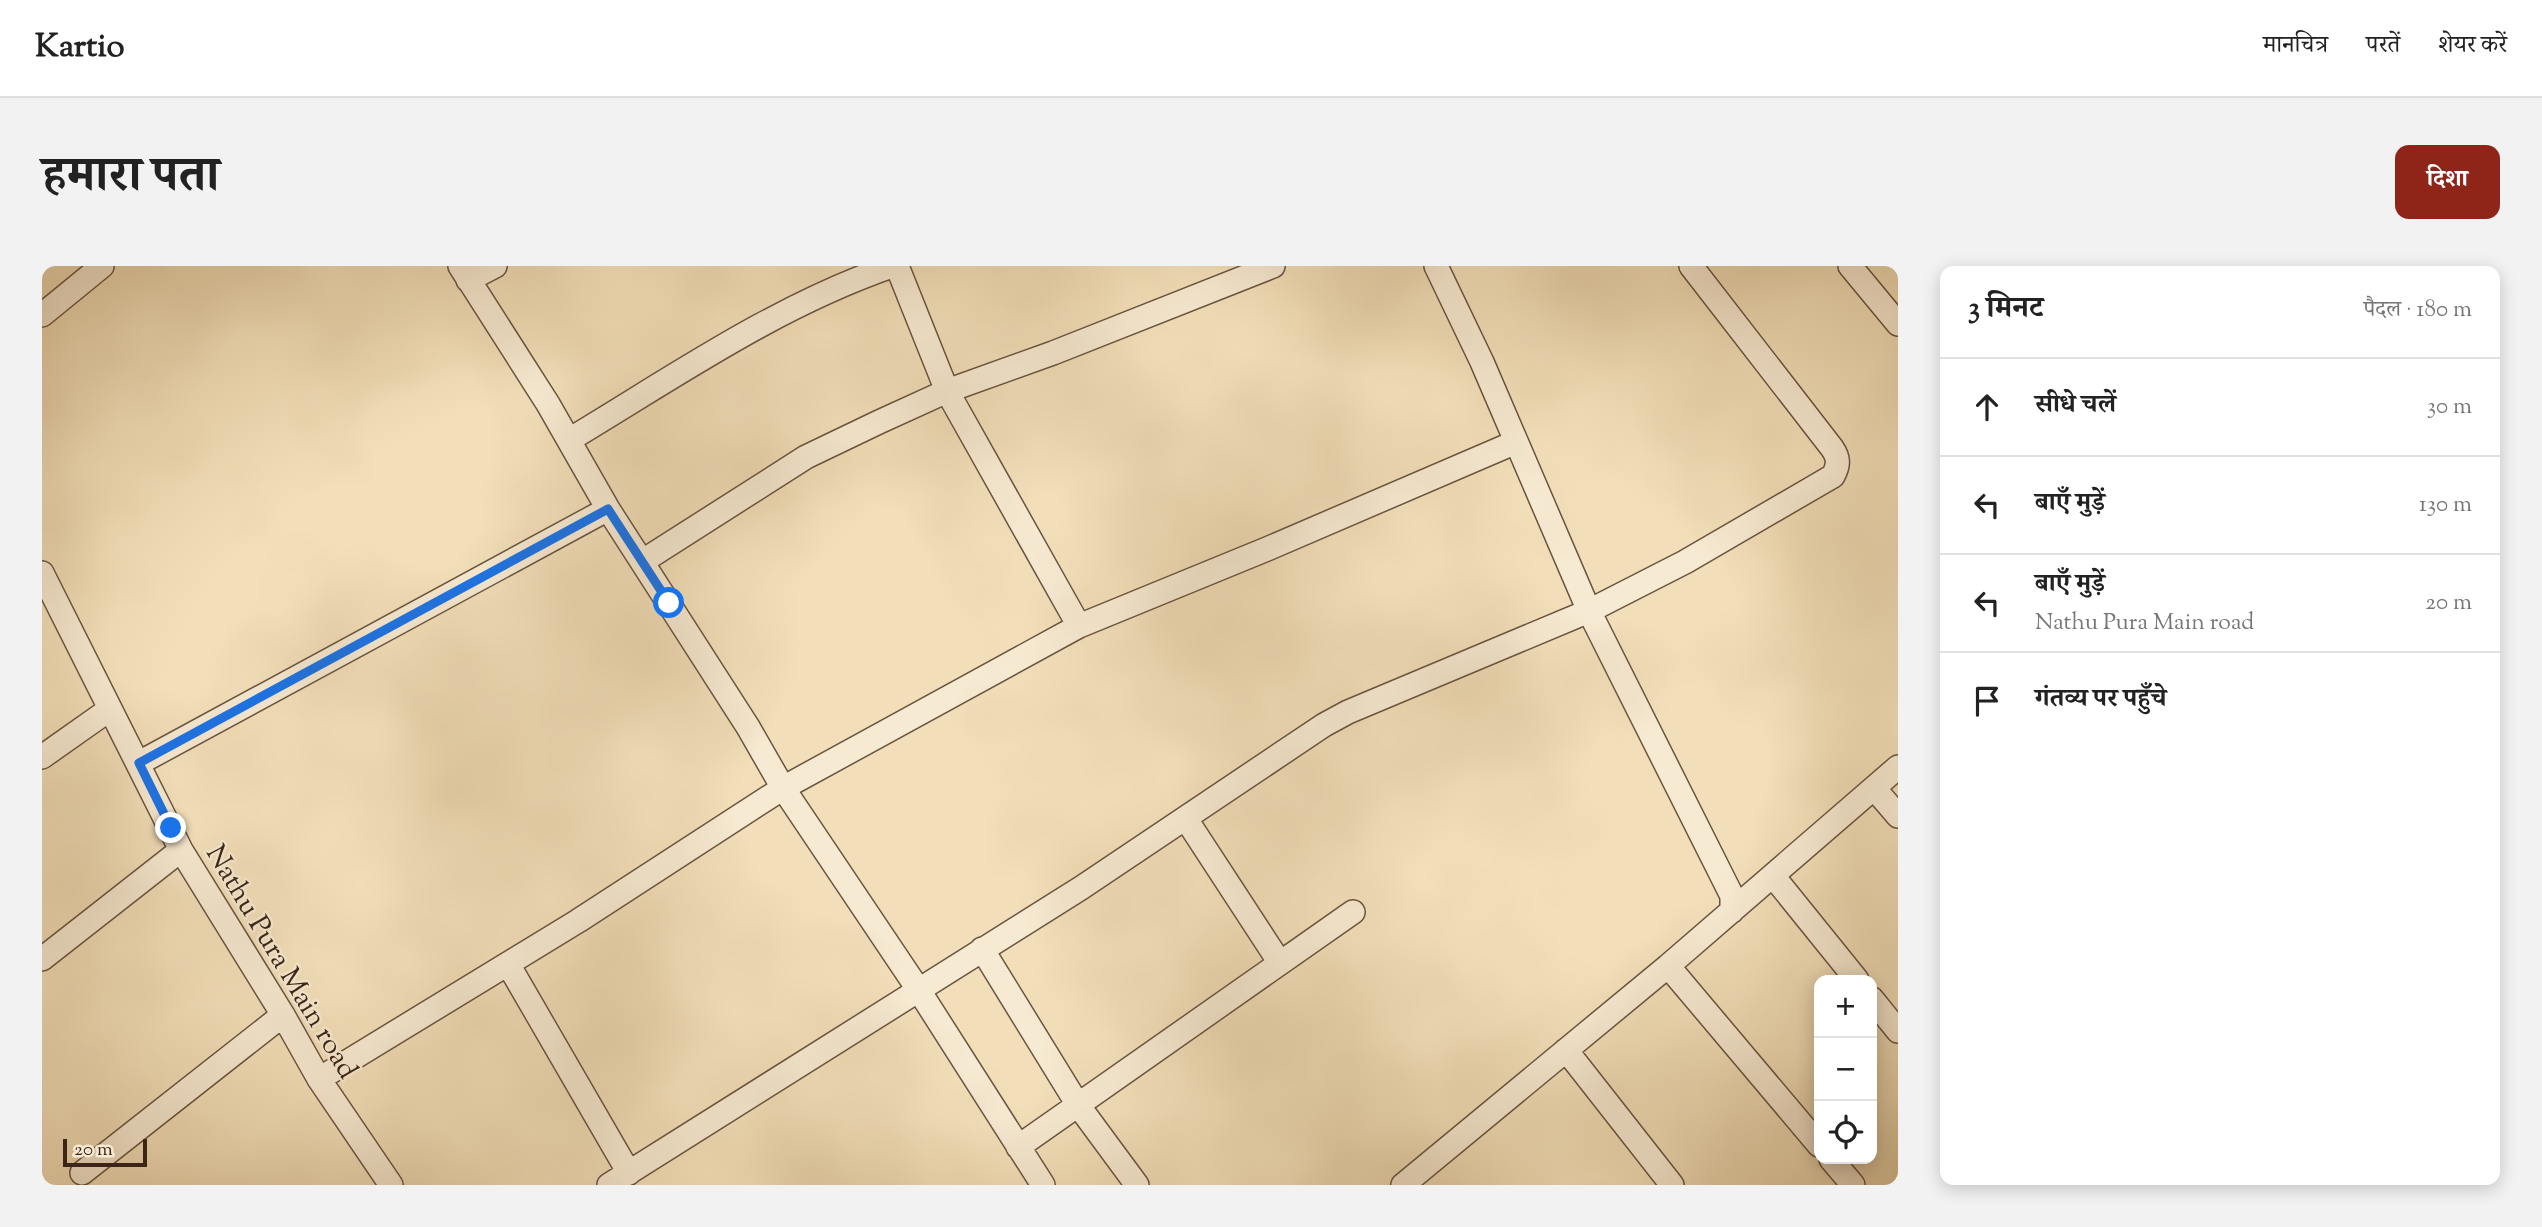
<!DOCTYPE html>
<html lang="hi">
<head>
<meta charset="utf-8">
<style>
  body { margin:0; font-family:"Sorts Mill Goudy","Noto Serif Devanagari",serif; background:#f2f2f2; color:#222 }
  .controls { position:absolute; right:21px; bottom:21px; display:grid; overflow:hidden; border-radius:14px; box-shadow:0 4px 18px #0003 }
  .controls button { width:63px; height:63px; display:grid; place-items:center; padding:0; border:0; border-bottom:2px solid #e0e0e0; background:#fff; color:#222; font:35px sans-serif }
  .scale { position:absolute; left:21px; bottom:18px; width:84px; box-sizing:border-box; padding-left:7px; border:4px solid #3b2517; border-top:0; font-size:19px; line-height:24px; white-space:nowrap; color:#3b2517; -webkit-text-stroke:5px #f7ead2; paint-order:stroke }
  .stop { position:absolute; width:21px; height:21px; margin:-16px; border:5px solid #1a73e8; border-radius:50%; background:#fff }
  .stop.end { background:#1a73e8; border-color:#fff; box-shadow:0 2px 7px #0008 }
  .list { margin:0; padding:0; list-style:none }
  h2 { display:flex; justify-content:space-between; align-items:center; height:91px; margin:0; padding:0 28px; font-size:30px }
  h2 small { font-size:23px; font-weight:400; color:#767676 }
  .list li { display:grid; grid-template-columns:46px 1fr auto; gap:21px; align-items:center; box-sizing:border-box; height:98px; padding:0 28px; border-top:2px solid #e0e0e0 }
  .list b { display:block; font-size:26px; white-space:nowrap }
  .list p { margin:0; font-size:23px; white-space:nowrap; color:#767676 }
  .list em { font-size:23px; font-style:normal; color:#767676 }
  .icon { flex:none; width:38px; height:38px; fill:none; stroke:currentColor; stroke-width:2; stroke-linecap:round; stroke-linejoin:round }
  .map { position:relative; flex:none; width:1856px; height:919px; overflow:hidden; border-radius:14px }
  header { display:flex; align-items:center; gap:42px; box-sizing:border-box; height:98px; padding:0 35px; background:#fff; border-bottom:2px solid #e0e0e0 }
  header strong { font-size:33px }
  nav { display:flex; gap:38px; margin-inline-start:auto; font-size:24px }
  .intro { display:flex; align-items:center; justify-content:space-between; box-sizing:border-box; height:168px; padding:0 42px }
  h1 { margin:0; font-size:49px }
  .button { padding:18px 32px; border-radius:14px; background:#8f2418; color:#fff; font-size:24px; font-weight:700 }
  main { display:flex; gap:42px; padding:0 42px }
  aside { flex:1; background:#fff; border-radius:14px; box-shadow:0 4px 18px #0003 }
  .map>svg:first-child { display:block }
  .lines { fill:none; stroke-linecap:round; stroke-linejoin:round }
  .street-casing { stroke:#695440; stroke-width:26 }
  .street { stroke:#f7ead2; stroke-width:23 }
  .route { stroke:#1a73e8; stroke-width:9 }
  .labels { text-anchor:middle; stroke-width:5; stroke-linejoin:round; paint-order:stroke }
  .street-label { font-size:28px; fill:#3b2517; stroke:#f7ead2 }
</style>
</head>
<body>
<header>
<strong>Kartio</strong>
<nav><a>मानचित्र</a><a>परतें</a><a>शेयर करें</a></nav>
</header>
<div class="intro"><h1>हमारा पता</h1><a class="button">दिशा</a></div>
<main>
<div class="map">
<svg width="1856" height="919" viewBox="0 0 1856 919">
  <rect width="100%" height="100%" fill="#f2dfb9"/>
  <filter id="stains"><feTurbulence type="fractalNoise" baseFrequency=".00286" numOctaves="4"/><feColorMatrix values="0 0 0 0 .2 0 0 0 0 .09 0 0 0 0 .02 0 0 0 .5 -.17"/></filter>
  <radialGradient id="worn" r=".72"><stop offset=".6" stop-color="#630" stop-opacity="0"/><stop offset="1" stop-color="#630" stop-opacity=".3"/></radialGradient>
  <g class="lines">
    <defs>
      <path id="street" d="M418,0L506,138L566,243L706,461L741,522L876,723L1001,919
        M855,0L905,125L1037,360
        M1394,0L1440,96L1547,345L1690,630V645
        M1808,0L1856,58
        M426,14L453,0
        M0,49L60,0
        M527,174C632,111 734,40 850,0
        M601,295L764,191L837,156L905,125L1011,87L1231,0
        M0,307L139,584L241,749L277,813L349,919
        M0,491L68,443
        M97,497L566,243
        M1832,522L1856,550
        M1144,553L1238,697
        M1731,610L1815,714
        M940,683L1036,839L1095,919
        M0,693L139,584
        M466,698L587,907
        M1626,700L1777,879
        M1830,733L1856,765
        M1524,784L1630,919
        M277,813L536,655L741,522L1037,360L1225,283L1474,176
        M976,881L1311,646
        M1789,893L1811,919
        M40,907L241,749
        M567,919L1039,622L1282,459L1306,446L1547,345L1643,296L1791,210C1797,199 1797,192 1790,182L1649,0
        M1361,919L1626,700L1856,501"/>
    </defs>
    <use href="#street" class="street-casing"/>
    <use href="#street" class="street"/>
  </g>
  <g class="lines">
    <path class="route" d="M129,562L97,497L566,243L627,337"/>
  </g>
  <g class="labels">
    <g class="street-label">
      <text transform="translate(241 695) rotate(59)" y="10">Nathu Pura Main road</text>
    </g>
  </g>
  <rect width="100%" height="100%" filter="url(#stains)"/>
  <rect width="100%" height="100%" fill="url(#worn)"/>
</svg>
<div class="controls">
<button>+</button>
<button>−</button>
<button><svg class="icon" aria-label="locate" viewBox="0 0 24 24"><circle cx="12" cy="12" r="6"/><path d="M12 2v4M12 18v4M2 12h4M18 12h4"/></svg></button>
</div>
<div class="scale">20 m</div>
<div class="stop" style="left:627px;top:337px"></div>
<div class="stop end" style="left:129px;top:562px"></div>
</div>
<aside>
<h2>3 मिनट<small>पैदल · 180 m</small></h2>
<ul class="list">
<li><svg class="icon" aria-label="ahead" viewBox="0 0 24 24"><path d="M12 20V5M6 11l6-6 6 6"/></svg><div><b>सीधे चलें</b></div><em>30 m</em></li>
<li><svg class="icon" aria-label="left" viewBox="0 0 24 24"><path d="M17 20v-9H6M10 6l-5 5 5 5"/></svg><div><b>बाएँ मुड़ें</b></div><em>130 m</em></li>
<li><svg class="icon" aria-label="left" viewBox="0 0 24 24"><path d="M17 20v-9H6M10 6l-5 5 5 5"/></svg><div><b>बाएँ मुड़ें</b><p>Nathu Pura Main road</p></div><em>20 m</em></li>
<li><svg class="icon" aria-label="arrive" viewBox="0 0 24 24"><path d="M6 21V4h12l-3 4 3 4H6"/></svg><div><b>गंतव्य पर पहुँचे</b></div></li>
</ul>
</aside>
</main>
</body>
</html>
